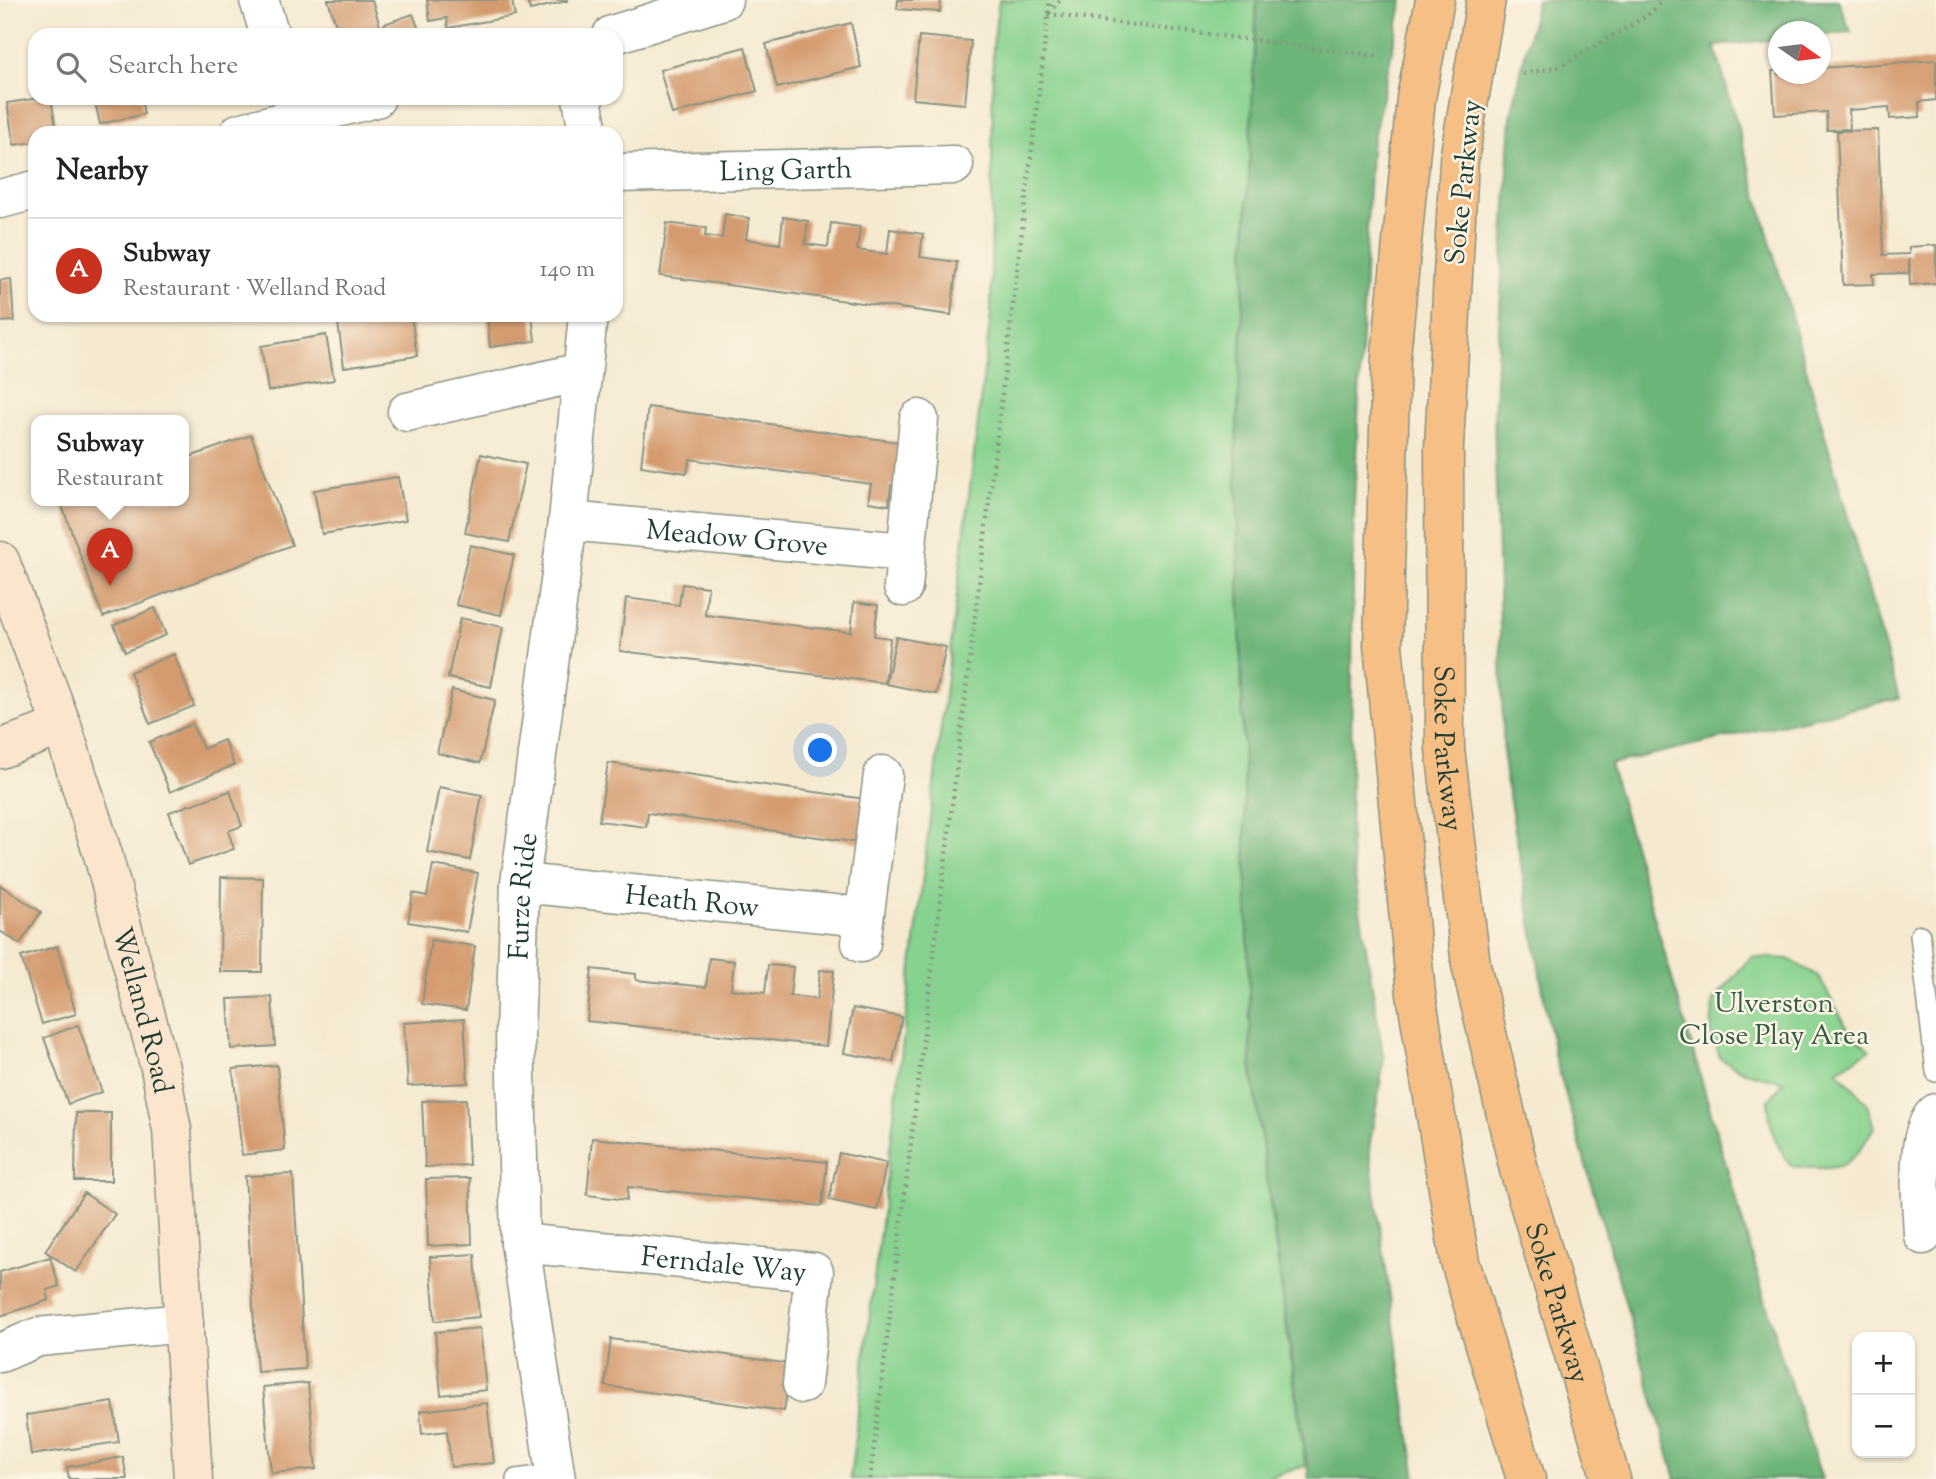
<!DOCTYPE html>
<html lang="en">
<head>
<meta charset="utf-8">
<style>
  body { margin:0; font-family:"Sorts Mill Goudy",serif; background:#f6f6f6; color:#222 }
  .controls { position:absolute; right:21px; bottom:21px; display:grid; overflow:hidden; border-radius:14px; box-shadow:0 2px 5px #0004 }
  .controls button { width:63px; height:63px; display:grid; place-items:center; padding:0; border:0; border-bottom:2px solid #e0e0e0; background:#fff; color:#222; font:35px sans-serif }
  .compass { position:absolute; left:1768px; top:21px; width:63px; height:63px; border-radius:50%; background:#fff; box-shadow:0 2px 5px #0004; rotate:104deg }
  .you { position:absolute; left:821px; top:751px; width:24px; height:24px; margin:-18px; border:5px solid #fff; border-radius:50%; background:#1a73e8; box-shadow:0 0 0 10px #1a73e833 }
  .badge { display:grid; place-items:center; width:46px; height:46px; border-radius:50%; background:#c8321e; color:#fff; font-size:23px; font-weight:700 }
  .pin { position:absolute; translate:-50% -58px; filter:drop-shadow(0 2px 4px #0008) }
  .pin::after { content:''; position:absolute; top:37px; width:24px; height:21px; background:inherit; clip-path:polygon(0 0,100% 0,50% 100%) }
  .popup { position:absolute; left:31px; top:415px; width:158px; height:91px; box-sizing:border-box; display:grid; place-content:center; border-radius:14px; background:#fff; filter:drop-shadow(0 2px 5px #0005); font-size:23px; white-space:nowrap; color:#767676 }
  .popup b { font-size:26px; color:#222 }
  .popup::after { content:''; position:absolute; left:50%; top:100%; margin-left:-14px; border:14px solid transparent; border-top-color:#fff }
  .list { margin:0; padding:0; list-style:none }
  h2 { display:flex; justify-content:space-between; align-items:center; height:91px; margin:0; padding:0 28px; font-size:30px }
  h2 small { font-size:23px; font-weight:400; color:#767676 }
  .list li { display:grid; grid-template-columns:46px 1fr auto; gap:21px; align-items:center; box-sizing:border-box; height:105px; padding:0 28px; border-top:2px solid #e0e0e0 }
  .list b { display:block; font-size:26px; white-space:nowrap }
  .list p { margin:0; font-size:23px; white-space:nowrap; color:#767676 }
  .list em { font-size:23px; font-style:normal; color:#767676 }
  .icon { flex:none; width:38px; height:38px; fill:none; stroke:currentColor; stroke-width:2; stroke-linecap:round; stroke-linejoin:round }
  .map { position:relative; flex:none; width:1936px; height:1479px; overflow:hidden }
  .search { position:absolute; background:#fff; box-shadow:0 2px 5px #0004; left:28px; top:28px; width:595px; height:77px; display:flex; align-items:center; gap:18px; box-sizing:border-box; padding:0 24px; border-radius:21px; color:#767676; font-size:26px }
  .panel { position:absolute; background:#fff; box-shadow:0 2px 5px #0004; left:28px; top:126px; width:595px; height:196px; border-radius:21px }
  .map>svg:first-child { display:block }
  .green { fill:#87d28e; stroke:#538861; stroke-width:2 }
  .forest { fill:#6db479; stroke:#467856; stroke-width:2 }
  .building { fill:#d49b70 }
  .lines { fill:none; stroke-linecap:round; stroke-linejoin:round }
  .lane-casing { stroke:#8a9382; stroke-width:22 }
  .street-casing { stroke:#8a9382; stroke-width:41 }
  .secondary-casing { stroke:#8a9382; stroke-width:41 }
  .highway-casing { stroke:#8a9382; stroke-width:41 }
  .path { stroke:#8a9382; stroke-width:4.5; stroke-dasharray:2 5; stroke-linecap:butt }
  .lane { stroke:#fff; stroke-width:19 }
  .street { stroke:#fff; stroke-width:38 }
  .secondary { stroke:#fbe5cf; stroke-width:38 }
  .highway { stroke:#f5bf86; stroke-width:38 }
  .labels { text-anchor:middle; stroke-width:5; stroke-linejoin:round; paint-order:stroke }
  .street-label { font-size:28px; fill:#1f3d34; stroke:#fcf5e5 }
  .park-label { font-size:28px; fill:#345b46; stroke:#fcf5e5 }
</style>
</head>
<body>
<div class="map">
<svg width="1936" height="1479" viewBox="0 0 1936 1479">
  <rect width="100%" height="100%" fill="#fcf5e5"/>
  <filter id="ink" filterUnits="userSpaceOnUse"><feTurbulence type="fractalNoise" baseFrequency=".0143" numOctaves="2"/><feDisplacementMap in="SourceGraphic" scale="14" xChannelSelector="R" yChannelSelector="G"/><feConvolveMatrix kernelMatrix="1 2 1 2 8 2 1 2 1" color-interpolation-filters="sRGB"/></filter>
  <filter id="wash" filterUnits="userSpaceOnUse"><feTurbulence type="fractalNoise" baseFrequency=".00686" numOctaves="4" result="noise"/><feDisplacementMap in="SourceGraphic" scale="28" xChannelSelector="R" yChannelSelector="G"/><feGaussianBlur stdDeviation="1.57" result="paint"/><feColorMatrix in="noise" values="0 0 0 0 0 0 0 0 0 0 0 0 0 0 0 0 0 1.4 0 .05"/><feComposite in="paint" operator="in"/></filter>
  <g filter="url(#wash)">
    <rect width="100%" height="100%" fill="#f5e9d0"/>
    <path class="green" d="M999,0H1257L1236,455L1251,1063L1305,1466L1264,1479H850L991,314L993,46Z
      M1751,957L1788,959L1818,976L1849,1031L1870,1050L1837,1070L1866,1102L1874,1127C1849,1171 1841,1171 1792,1166C1774,1145 1770,1128 1768,1101L1784,1082L1745,1072L1721,1059L1711,1033L1713,1001Z"/>
    <path class="forest" d="M1257,0H1403L1371,148L1354,503L1350,846L1384,1061L1369,1149L1416,1479H1309L1251,1063L1236,455Z
      M1537,0H1838L1851,32L1821,35L1820,32H1778V39L1715,46L1899,698L1610,764L1781,1355L1822,1479H1676L1554,1054L1504,767L1494,417L1511,116Z"/>
    <g id="blocks">
      <path class="building" d="M328,0H372L382,32L339,35Z
        M427,0H512L515,16L448,28L447,18L430,21Z
        M527,0H567V1L530,10Z
        M898,0H941L940,12L897,9Z
        M413,14L421,35H388L384,24Z
        M851,23L861,67L777,88L766,44Z
        M919,36L971,41L965,104L913,99Z
        M745,47L757,91L672,114L660,70Z
        M1936,60V100L1919,102L1920,117L1890,119L1889,107L1849,110L1850,129L1827,130L1826,112L1775,115L1772,71L1778,70V74H1820V68Z
        M39,98H51L57,133H35V142L14,145L7,103Z
        M94,98H141L144,114L100,124Z
        M1878,130L1883,255L1909,254V247L1936,245V283L1910,285L1909,259V273L1873,274L1874,284L1843,285L1837,131Z
        M725,214L749,218L746,239L780,244L783,217L808,221L805,244L828,247L831,223L860,227L857,250L887,254L890,229L923,234L920,257L957,262L951,315L660,276L667,223L706,228L705,236L722,238Z
        M11,279L14,321L0,322V280Z
        M390,315H411L417,356L344,367L338,323Z
        M487,315H532L535,341L490,347Z
        M326,335L334,380L268,391L261,346Z
        M648,407L913,444L907,487L891,485L889,505L868,502L871,484L690,459L687,473L641,466Z
        M251,435L292,545L103,617L61,503L184,500V459Z
        M481,454L526,464L509,542L465,533Z
        M398,477L406,520L322,534L314,490Z
        M470,545L514,555L501,615L456,605Z
        M682,584L708,587L705,615L851,632L854,602L878,605L874,636L890,638L885,683L620,651L626,598L679,605Z
        M155,608L166,635L125,652L114,625Z
        M460,618L503,627L491,687L448,678Z
        M896,637L946,647L936,694L886,684Z
        M174,654L194,706L150,724L130,672Z
        M452,690L495,700L480,763L437,753Z
        M192,724L203,749L224,740L234,765L170,792L149,742Z
        M608,763L873,800L867,844L648,813L646,827L599,821Z
        M439,787L482,795L470,860L427,852Z
        M230,791L242,826L228,831L234,849L188,865L169,812Z
        M433,865L478,873L467,932L408,922L413,893L427,896Z
        M221,877L263,878L262,972H220Z
        M0,885L41,912L20,944L0,931Z
        M431,940L475,946L466,1010L422,1004Z
        M57,946L76,1014L42,1024L21,957Z
        M709,958L734,961L731,989L765,993L768,965L793,967L790,996L817,999L820,970L834,971L826,1046L587,1021L592,969L636,974V980L706,987Z
        M272,997L275,1046L231,1049L228,999Z
        M853,1008L902,1017L893,1062L844,1053Z
        M464,1019L468,1083L408,1086L404,1023Z
        M78,1025L102,1092L68,1104L44,1038Z
        M277,1065L285,1150L242,1155L233,1069Z
        M466,1099L469,1165L425,1167L422,1101Z
        M76,1113H111V1181H75Z
        M592,1138L827,1162L822,1206L628,1187L627,1200L587,1195Z
        M839,1153L886,1163L877,1210L829,1200Z
        M293,1174L305,1369L257,1372L245,1176Z
        M470,1178L472,1244L428,1246L426,1179Z
        M84,1193L115,1214L76,1272L45,1251Z
        M475,1254L479,1317L435,1321L430,1257Z
        M50,1257L59,1286L47,1290L49,1300L0,1316V1272Z
        M480,1328L486,1390L441,1395L435,1332Z
        M611,1339L791,1364L784,1411L605,1386Z
        M308,1383L316,1469L271,1473L263,1387Z
        M113,1402L119,1442L31,1455L26,1415Z
        M487,1403L494,1463L451,1467L447,1431L422,1434L420,1411Z
        M123,1457L127,1479H69L67,1467Z"/>
    </g>
  </g>
  <g filter="url(#ink)">
    <use href="#blocks" fill-opacity="0" stroke="#8a9382" stroke-width="2"/>
    <g class="lines">
      <defs>
        <path id="lane" d="M1920,935L1936,1072
          M516,1479L555,1474"/>
        <g id="street">
          <path d="M259,0L270,35"/>
          <path d="M612,35L723,0"/>
          <path d="M582,98L588,133"/>
          <path d="M239,133L376,98"/>
          <path id="s1" d="M616,173L954,165"/>
          <path d="M0,199L35,190"/>
          <path d="M407,412L581,372"/>
          <path id="s2" d="M568,521L905,552"/>
          <path d="M903,587L919,419"/>
          <path id="s3" d="M520,883L864,917"/>
          <path d="M861,943L883,775"/>
          <path d="M1923,1235C1922,1206 1913,1132 1936,1113"/>
          <path id="s4" d="M520,1243L814,1272L802,1384"/>
          <path d="M0,1353L38,1337L184,1323"/>
          <path id="s5" d="M556,1479L520,1243L515,1035L520,883L568,521L588,315"/>
        </g>
        <g id="secondary">
          <path id="s6" d="M0,561L62,726L103,855L160,1068L172,1130L193,1479"/>
          <path d="M0,749L62,726"/>
        </g>
        <g id="highway">
          <path d="M1435,0L1416,98L1391,356L1383,645L1416,994L1460,1262L1526,1479"/>
          <path id="s7" d="M1486,0L1459,160L1444,447L1445,749L1471,965L1519,1170L1611,1479"/>
        </g>
      </defs>
      <use href="#lane" class="lane-casing"/>
      <use href="#street" class="street-casing"/>
      <use href="#secondary" class="secondary-casing"/>
      <use href="#highway" class="highway-casing"/>
      <path class="path" d="M1049,13L1060,0
        M1048,14L1378,56
        M1523,74L1561,66L1648,15L1663,0
        M870,1479L1050,0"/>
      <use href="#lane" class="lane"/>
      <use href="#street" class="street"/>
      <use href="#secondary" class="secondary"/>
      <use href="#highway" class="highway"/>
    </g>
  </g>
  <g class="labels">
    <g class="street-label">
      <text dy="10" stroke="none"><textPath href="#s1" startOffset="170">Ling Garth</textPath></text>
      <text transform="translate(1462 182) rotate(-84)" y="10">Soke Parkway</text>
      <text dy="10" stroke="none"><textPath href="#s2" startOffset="170">Meadow Grove</textPath></text>
      <text dy="10" stroke="none"><textPath href="#s7" startOffset="751">Soke Parkway</textPath></text>
      <text dy="10" stroke="none"><textPath href="#s5" startOffset="586">Furze Ride</textPath></text>
      <text dy="10" stroke="none"><textPath href="#s3" startOffset="173">Heath Row</textPath></text>
      <text dy="10" stroke="none"><textPath href="#s6" startOffset="472">Welland Road</textPath></text>
      <text dy="10" stroke="none"><textPath href="#s4" startOffset="205">Ferndale Way</textPath></text>
      <text dy="10" stroke="none"><textPath href="#s7" startOffset="1318">Soke Parkway</textPath></text>
    </g>
    <g class="park-label">
      <text x="1774" y="1012">Ulverston<tspan x="1774" dy="32">Close Play Area</tspan></text>
    </g>
  </g>
</svg>
<div class="controls">
<button>+</button>
<button>−</button>
</div>
<svg class="compass" viewBox="-18 -18 36 36"><path d="M0-13l5 13h-10z" fill="#e53935"/><path d="M0 13l5-13h-10z" fill="#767676"/></svg>
<div class="you"></div>
<div class="pin badge" style="left:110px;top:586px">A</div>
<div class="popup"><b>Subway</b>Restaurant</div>
<div class="search"><svg class="icon" aria-label="search" viewBox="0 0 24 24"><circle cx="10" cy="10" r="6"/><path d="M15 15l6 6"/></svg>Search here</div>
<section class="panel">
<h2>Nearby<small></small></h2>
<ul class="list">
<li><span class="badge">A</span><div><b>Subway</b><p>Restaurant · Welland Road</p></div><em>140 m</em></li>
</ul>
</section>
</div>
</body>
</html>
